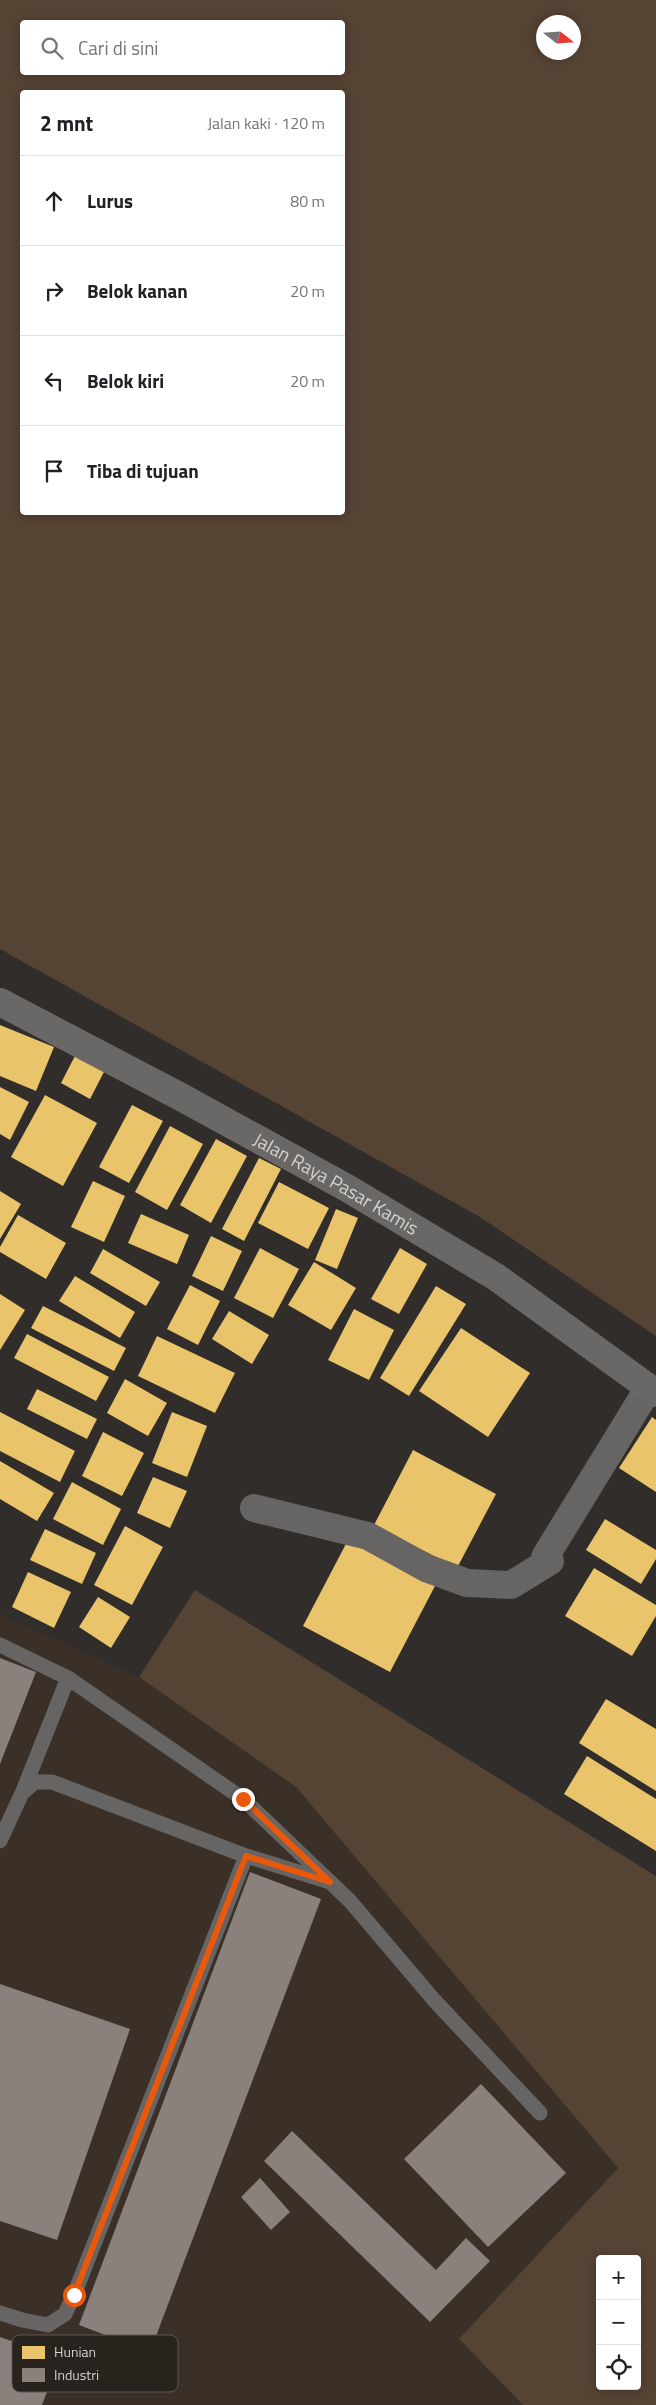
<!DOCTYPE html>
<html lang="id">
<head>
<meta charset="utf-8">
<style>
  body { margin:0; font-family:"Titillium Web",sans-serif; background:#f2f2f2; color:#202124 }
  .controls { position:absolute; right:15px; bottom:15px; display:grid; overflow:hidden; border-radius:5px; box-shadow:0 2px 12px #0003 }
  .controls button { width:45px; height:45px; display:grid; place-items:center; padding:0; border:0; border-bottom:1px solid #e0e0e0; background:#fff; color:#202124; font:25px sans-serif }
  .compass { position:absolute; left:536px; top:15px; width:45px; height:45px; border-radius:50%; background:#fff; box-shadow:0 2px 12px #0003; rotate:107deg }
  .stop { position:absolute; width:15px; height:15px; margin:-11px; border:4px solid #ea580c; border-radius:50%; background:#fff }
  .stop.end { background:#ea580c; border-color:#fff; box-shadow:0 1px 5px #0008 }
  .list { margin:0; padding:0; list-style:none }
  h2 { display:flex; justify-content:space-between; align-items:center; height:65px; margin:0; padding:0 20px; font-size:21px }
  h2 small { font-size:16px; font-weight:400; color:#757577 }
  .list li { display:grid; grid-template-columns:32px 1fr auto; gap:15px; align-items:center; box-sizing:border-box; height:90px; padding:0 20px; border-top:1px solid #e0e0e0 }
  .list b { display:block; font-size:19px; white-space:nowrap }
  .list em { font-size:16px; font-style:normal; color:#757577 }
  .icon { flex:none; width:28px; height:28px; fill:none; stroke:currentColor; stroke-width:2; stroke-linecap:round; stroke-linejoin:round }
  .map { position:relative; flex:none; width:656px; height:2405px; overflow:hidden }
  .search { position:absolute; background:#fff; box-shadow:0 2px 12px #0003; left:20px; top:20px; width:325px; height:55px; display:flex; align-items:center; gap:12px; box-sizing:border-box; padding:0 18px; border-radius:5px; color:#757577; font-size:19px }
  .panel { position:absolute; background:#fff; box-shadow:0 2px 12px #0003; left:20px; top:90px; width:325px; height:425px; border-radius:5px }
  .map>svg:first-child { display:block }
  .built { fill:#3a3028 }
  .green { fill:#554334; fill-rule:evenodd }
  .homes { fill:#e9c46a }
  .industry { fill:#8a817c }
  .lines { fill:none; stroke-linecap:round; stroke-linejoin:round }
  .service { stroke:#676564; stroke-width:15 }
  .minor { stroke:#676564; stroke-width:28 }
  .secondary { stroke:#6a6866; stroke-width:28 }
  .route { stroke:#ea580c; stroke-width:6 }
  .labels { text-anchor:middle; stroke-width:5; stroke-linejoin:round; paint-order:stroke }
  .street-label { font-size:19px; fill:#d5d1ce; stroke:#29231e }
  .key { fill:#29231e; stroke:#5d5753; stroke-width:1 }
  .key-label { font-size:14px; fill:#d5d1ce }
</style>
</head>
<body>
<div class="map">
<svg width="656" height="2405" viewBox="0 0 656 2405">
  <rect width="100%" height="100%" fill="#302d2b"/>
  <path class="built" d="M0,1614L139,1677L296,1787L618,2168L459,2339L523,2405H0Z"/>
  <path class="green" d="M0,0H656V1336L480,1217L0,949ZM22,22H342V72H22ZM544,22H574V52H544ZM22,92H342V512H22Z
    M195,1590L656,1876V2405H523L459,2339L618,2168L296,1787L139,1677ZM600,2259H637V2386H600Z"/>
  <path class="homes" d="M0,1025L54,1047L36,1091L0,1076Z
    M77,1052L106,1068L90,1099L61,1083Z
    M0,1087L29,1102L10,1140L0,1134Z
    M45,1095L97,1123L63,1186L11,1157Z
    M132,1105L163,1121L129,1183L99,1167Z
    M170,1126L203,1144L167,1210L135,1192Z
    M216,1139L247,1156L211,1223L180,1205Z
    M259,1158L281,1169L244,1241L222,1229Z
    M93,1181L125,1196L104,1242L71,1227Z
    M279,1182L329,1208L308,1249L258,1223Z
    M0,1191L21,1204L0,1239Z
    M336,1209L358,1218L337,1269L315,1260Z
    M141,1214L189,1235L177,1264L128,1243Z
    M18,1215L66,1243L46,1279L0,1252V1247Z
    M211,1236L242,1251L223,1291L192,1276Z
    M260,1248L299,1269L273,1318L234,1298Z
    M400,1248L427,1264L399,1314L371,1299Z
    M103,1249L160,1282L146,1306L90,1273Z
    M314,1262L356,1288L331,1330L288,1305Z
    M75,1276L135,1312L120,1338L59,1301Z
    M190,1285L220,1301L198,1345L167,1329Z
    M436,1286L466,1304L409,1396L380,1378Z
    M0,1294L25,1310L0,1350Z
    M43,1306L126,1348L114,1371L31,1328Z
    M354,1309L394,1330L369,1380L328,1360Z
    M229,1311L269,1335L252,1364L212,1339Z
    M461,1328L530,1373L488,1437L419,1391Z
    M27,1334L109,1377L96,1401L14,1358Z
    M157,1336L235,1373L215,1413L138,1376Z
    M125,1379L167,1403L148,1436L107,1413Z
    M37,1389L97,1419L87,1439L27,1409Z
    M0,1412L75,1451L60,1482L0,1451Z
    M172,1412L207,1426L187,1477L152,1463Z
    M652,1417L656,1420V1492L619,1468Z
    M103,1432L144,1453L122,1496L82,1476Z
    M413,1450L496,1494L457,1568L374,1525Z
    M0,1461L54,1493L37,1521L0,1499Z
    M153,1477L187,1491L170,1528L137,1513Z
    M72,1482L121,1509L103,1545L53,1519Z
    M605,1519L656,1550V1559L641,1584L586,1550Z
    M125,1526L163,1547L132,1605L94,1585Z
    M45,1529L96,1553L82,1584L30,1560Z
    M348,1540L435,1586L390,1672L303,1626Z
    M594,1568L656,1605V1616L632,1656L565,1616Z
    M28,1572L71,1592L54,1628L12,1607Z
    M98,1597L130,1617L111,1648L79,1627Z
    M606,1699L656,1729V1791L579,1743Z
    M587,1756L656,1799V1851L564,1794Z"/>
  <path class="industry" d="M0,1658L36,1672L0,1764Z
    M250,1872L321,1899L150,2352L79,2325Z
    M0,1984L130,2029L57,2240L0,2221Z
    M481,2084L566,2173L488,2247L404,2159Z
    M292,2131L436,2270L466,2238L490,2261L430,2322L264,2161Z
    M260,2178L290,2212L271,2230L241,2197Z
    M0,2337L60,2358L42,2405H0Z"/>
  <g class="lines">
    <path class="service" d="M0,1645L68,1678L243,1799L350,1901L434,2000L540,2113
      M23,1791L68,1678
      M0,1841L22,1793L35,1782H52L246,1856L327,1881
      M0,2313L22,2320L48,2325L65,2314L74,2295L246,1856"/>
    <path class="minor" d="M254,1508L368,1536L426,1568L467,1583L511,1585L550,1561L545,1557L648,1389"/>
    <path class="secondary" id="s1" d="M0,1002L181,1097L347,1188L496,1277L656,1393"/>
  </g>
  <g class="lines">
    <path class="route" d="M74,2295L246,1856L330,1882L243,1799"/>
  </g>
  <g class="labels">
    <g class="street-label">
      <text dy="7" stroke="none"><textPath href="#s1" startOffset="382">Jalan Raya Pasar Kamis</textPath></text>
    </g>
  </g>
  <rect x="12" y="2335" width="166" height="57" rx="8" class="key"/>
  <rect x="22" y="2346" width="23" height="13" fill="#e9c46a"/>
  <rect x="22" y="2368" width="23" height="14" fill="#8a817c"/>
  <g class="key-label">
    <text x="54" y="2357">Hunian</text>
    <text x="54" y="2380">Industri</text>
  </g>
</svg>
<div class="controls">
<button>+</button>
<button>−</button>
<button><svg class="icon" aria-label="locate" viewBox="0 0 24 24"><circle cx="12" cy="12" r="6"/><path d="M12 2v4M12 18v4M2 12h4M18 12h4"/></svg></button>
</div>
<svg class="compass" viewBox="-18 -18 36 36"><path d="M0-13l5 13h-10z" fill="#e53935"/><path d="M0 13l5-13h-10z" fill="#757577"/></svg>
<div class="stop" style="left:74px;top:2295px"></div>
<div class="stop end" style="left:243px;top:1799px"></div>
<div class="search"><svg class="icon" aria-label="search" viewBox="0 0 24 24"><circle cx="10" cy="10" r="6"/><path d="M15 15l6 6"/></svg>Cari di sini</div>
<section class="panel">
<h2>2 mnt<small>Jalan kaki · 120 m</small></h2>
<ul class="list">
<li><svg class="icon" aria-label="ahead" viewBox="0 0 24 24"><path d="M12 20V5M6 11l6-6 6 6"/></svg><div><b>Lurus</b></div><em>80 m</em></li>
<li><svg class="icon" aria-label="right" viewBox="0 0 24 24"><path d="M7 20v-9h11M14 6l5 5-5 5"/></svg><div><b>Belok kanan</b></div><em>20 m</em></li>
<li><svg class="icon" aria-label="left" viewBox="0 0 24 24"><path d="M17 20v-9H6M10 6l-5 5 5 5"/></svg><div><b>Belok kiri</b></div><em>20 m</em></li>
<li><svg class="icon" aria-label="arrive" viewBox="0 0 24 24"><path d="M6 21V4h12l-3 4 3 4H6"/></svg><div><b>Tiba di tujuan</b></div></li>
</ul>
</section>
</div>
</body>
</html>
